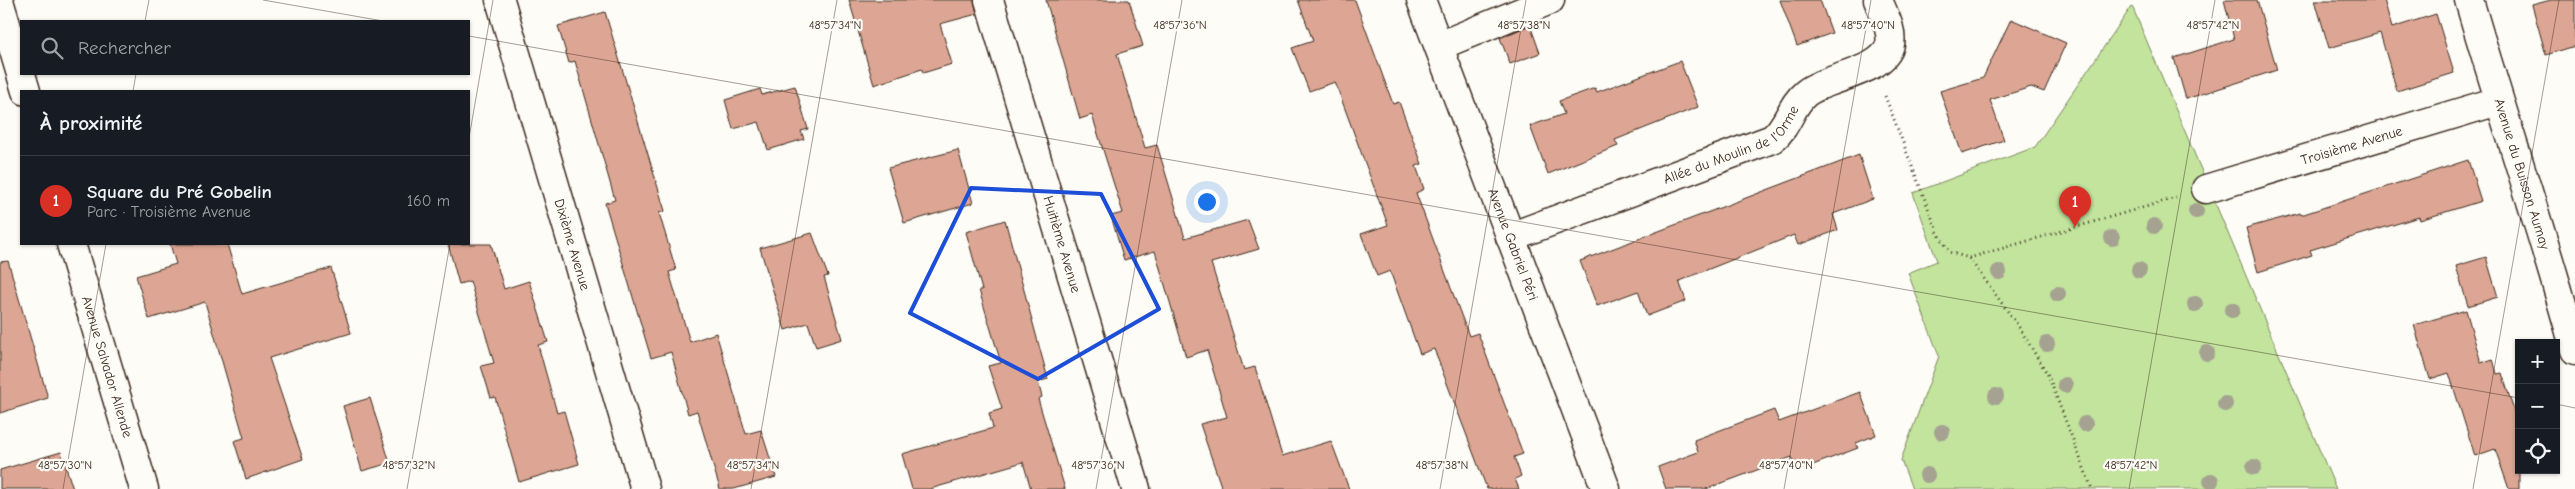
<!DOCTYPE html>
<html lang="fr">
<head>
<meta charset="utf-8">
<style>
  body { margin:0; font-family:"Comic Neue",sans-serif; background:#20242c; color:#f1f3f6 }
  .controls { position:absolute; right:15px; bottom:15px; display:grid; overflow:hidden; border-radius:0px; box-shadow:0 1px 4px #0004 }
  .controls button { width:45px; height:45px; display:grid; place-items:center; padding:0; border:0; border-bottom:1px solid #363941; background:#171b24; color:#f1f3f6; font:25px sans-serif }
  .you { position:absolute; left:1206px; top:201px; width:18px; height:18px; margin:-12px; border:4px solid #fff; border-radius:50%; background:#1a73e8; box-shadow:0 0 0 8px #1a73e833 }
  .badge { display:grid; place-items:center; width:32px; height:32px; border-radius:50%; background:#d93025; color:#fff; font-size:16px; font-weight:700 }
  .pin { position:absolute; translate:-50% -41px; filter:drop-shadow(0 1px 2px #0008) }
  .pin::after { content:''; position:absolute; top:26px; width:18px; height:15px; background:inherit; clip-path:polygon(0 0,100% 0,50% 100%) }
  .list { margin:0; padding:0; list-style:none }
  h2 { display:flex; justify-content:space-between; align-items:center; height:65px; margin:0; padding:0 20px; font-size:21px }
  h2 small { font-size:16px; font-weight:400; color:#9ea1a6 }
  .list li { display:grid; grid-template-columns:32px 1fr auto; gap:15px; align-items:center; box-sizing:border-box; height:90px; padding:0 20px; border-top:1px solid #363941 }
  .list b { display:block; font-size:19px; white-space:nowrap }
  .list p { margin:0; font-size:16px; white-space:nowrap; color:#9ea1a6 }
  .list em { font-size:16px; font-style:normal; color:#9ea1a6 }
  .icon { flex:none; width:28px; height:28px; fill:none; stroke:currentColor; stroke-width:2; stroke-linecap:round; stroke-linejoin:round }
  .map { position:relative; flex:none; width:2575px; height:489px; overflow:hidden }
  .search { position:absolute; background:#171b24; box-shadow:0 1px 4px #0004; left:20px; top:20px; width:450px; height:55px; display:flex; align-items:center; gap:12px; box-sizing:border-box; padding:0 18px; border-radius:0px; color:#9ea1a6; font-size:19px }
  .panel { position:absolute; background:#171b24; box-shadow:0 1px 4px #0004; left:20px; top:90px; width:450px; height:155px; border-radius:0px }
  .map>svg:first-child { display:block }
  .green { fill:#c2e49d; stroke:#7e875e }
  .building { fill:#dda694; stroke:#3b2a1e }
  .lines { fill:none; stroke-linecap:round; stroke-linejoin:round }
  .minor-casing { stroke:#3b2a1e; stroke-width:31 }
  .path { stroke:#3b2a1e; stroke-width:3; stroke-dasharray:1 4; stroke-linecap:butt }
  .minor { stroke:#fdfcf7; stroke-width:28 }
  .tree { fill:#a5a291 }
  .marked { fill:none; stroke:#1d4ed8; stroke-width:4; stroke-linejoin:round }
  .ticks { fill:none; stroke:#3b2a1e; stroke-width:1; stroke-opacity:0.45 }
  .labels { text-anchor:middle; stroke-width:4.5; stroke-linejoin:round; paint-order:stroke }
  .street-label { font-size:14px; fill:#3b2a1e; stroke:#fdfcf7 }
  .ticks-label { font-size:12px; text-anchor:middle; fill:#3b2a1e; stroke:#fdfcf7; stroke-width:4.5; stroke-linejoin:round; paint-order:stroke }
</style>
</head>
<body>
<div class="map">
<svg width="2575" height="489" viewBox="0 0 2575 489">
  <rect width="100%" height="100%" fill="#fdfcf7"/>
  <filter id="ink" filterUnits="userSpaceOnUse"><feTurbulence type="fractalNoise" baseFrequency=".02" numOctaves="2"/><feDisplacementMap in="SourceGraphic" scale="10" xChannelSelector="R" yChannelSelector="G"/><feConvolveMatrix kernelMatrix="1 2 1 2 8 2 1 2 1" color-interpolation-filters="sRGB"/></filter>
  <g filter="url(#ink)">
    <path class="green" d="M2132,6L2336,489H1912L1901,460L1939,356L1908,273L1937,261L1913,193L2035,147Z"/>
    <path class="building" d="M849,0H974L977,14L940,24L952,64L923,73L922,69L874,85Z
      M1046,0H1129L1143,46L1117,54L1145,148L1157,145L1185,238L1248,220L1259,249L1211,263L1244,370L1255,367L1282,456L1331,441L1349,489H1222L1200,424L1227,417L1207,350L1186,357L1155,251L1124,260L1111,216L1123,213L1092,115L1080,119Z
      M1298,0H1355L1393,104L1399,102L1422,164L1416,166L1424,189L1416,193L1455,299L1469,336L1478,333L1523,454L1514,457L1521,476L1515,479L1519,489H1487L1434,349L1420,354L1390,271L1377,276L1361,234L1388,225L1335,82L1309,91L1292,48L1313,41Z
      M1780,0H1820L1832,33L1797,46Z
      M2224,0H2257L2277,70L2186,99L2174,58L2234,39Z
      M2315,0H2384L2392,28L2436,14L2454,73L2397,91L2380,33L2329,48Z
      M2551,0H2575V46L2546,55L2532,5Z
      M605,12L665,211L659,213L676,270L669,272L690,342L716,333L746,434L761,430L776,477L734,489H720L697,411L688,414L671,352L651,358L605,203L615,200L575,61L569,63L558,26Z
      M2011,19L2066,43L2044,92L2031,87L1990,100L2004,140L1962,154L1940,91L1983,78Z
      M1530,25L1540,53L1510,64L1500,38Z
      M1680,61L1698,107L1615,140L1618,146L1548,174L1530,126L1564,114L1559,101L1595,88L1597,92Z
      M795,86L808,129L801,131L804,139L768,150L759,122L733,129L725,100L760,89L762,95Z
      M958,150L973,203L904,223L888,168Z
      M1859,155L1873,199L1833,214L1838,230L1798,245L1794,235L1679,281L1686,301L1647,316L1638,291L1597,306L1580,261Z
      M2468,160L2481,201L2420,220L2419,217L2310,250L2312,255L2258,272L2246,228L2300,213L2301,215Z
      M1005,220L1048,379L1038,382L1042,397L1038,399L1065,489H1031L1023,462L930,489H912L902,454L993,428L989,413L1002,409L988,366L1001,363L979,290H982L966,232Z
      M812,233L828,276L824,277L842,339L816,347L808,323L785,330L760,248Z
      M170,244H227L242,294L331,268L351,333L269,358L303,459L246,479L234,441L244,438L205,302L149,319L136,276L176,264Z
      M448,244H491L504,289L529,281L548,342L538,345L557,413L564,411L579,464L519,482L495,397L491,398L481,366L494,363L470,281L459,284Z
      M2486,257L2498,297L2468,306L2456,266Z
      M8,261L48,398L0,413V262Z
      M2466,310L2481,363L2493,359L2497,374L2502,373L2519,427V489H2509L2495,449L2475,456L2449,373L2430,379L2414,325Z
      M1860,392L1876,435L1856,443L1858,448L1797,471L1792,457L1706,489H1666L1658,467L1698,452L1694,440L1774,410L1779,422Z
      M370,398L390,463L362,471L343,406Z
      M61,452L73,489H0V470Z"/>
    <g class="lines">
      <defs>
        <g id="minor">
          <path id="s1" d="M500,0L645,489"/>
          <path id="s2" d="M989,0L1136,489"/>
          <path id="s3" d="M1421,0L1606,489"/>
          <path id="s4" d="M2469,0C2503,117 2543,232 2575,350"/>
          <path d="M0,4L26,91"/>
          <path d="M1439,46L1550,0"/>
          <path id="s5" d="M2206,189L2498,101"/>
          <path id="s6" d="M1510,237L1772,139C1789,126 1790,106 1806,93C1826,77 1885,72 1890,44C1893,30 1883,13 1878,0"/>
          <path id="s7" d="M71,244L144,489"/>
        </g>
      </defs>
      <use href="#minor" class="minor-casing"/>
      <path class="path" d="M1885,96L1937,231L1949,252L1969,258L2017,324L2048,375L2092,489
        M1969,258L2176,198"/>
      <use href="#minor" class="minor"/>
    </g>
    <g class="tree">
      <circle cx="2196" cy="211" r="8"/>
      <circle cx="2154" cy="226" r="8"/>
      <circle cx="2112" cy="238" r="8"/>
      <circle cx="2139" cy="270" r="8"/>
      <circle cx="1999" cy="272" r="8"/>
      <circle cx="2058" cy="294" r="8"/>
      <circle cx="2195" cy="304" r="8"/>
      <circle cx="2232" cy="310" r="8"/>
      <circle cx="2047" cy="344" r="8"/>
      <circle cx="2207" cy="353" r="8"/>
      <circle cx="2065" cy="385" r="8"/>
      <circle cx="1996" cy="396" r="8"/>
      <circle cx="2225" cy="404" r="8"/>
      <circle cx="2085" cy="424" r="8"/>
      <circle cx="1942" cy="432" r="8"/>
      <circle cx="2254" cy="467" r="8"/>
      <circle cx="1927" cy="475" r="8"/>
      <circle cx="2211" cy="481" r="8"/>
    </g>
  </g>
  <path class="marked" d="M971,188L1101,194L1159,309L1038,379L910,313Z"/>
  <path class="ticks" d="M263,0L383,21M145,21L149,0M469,36L2519,398M133,91L136,74M469,138L493,0M2556,404L2575,408M63,489L106,244M407,489L450,244M751,489L837,0M1096,489L1182,0M1440,489L1526,0M1784,489L1871,0M2129,489L2215,0M2473,489L2559,0"/>
  <g class="labels">
    <g class="street-label">
      <text dy="5" stroke="none"><textPath href="#s6" startOffset="242">Allée du Moulin de l'Orme</textPath></text>
      <text dy="5" stroke="none"><textPath href="#s5" startOffset="152">Troisième Avenue</textPath></text>
      <text dy="5" stroke="none"><textPath href="#s4" startOffset="182">Avenue du Buisson Aumay</textPath></text>
      <text dy="5" stroke="none"><textPath href="#s1" startOffset="255">Dixième Avenue</textPath></text>
      <text dy="5" stroke="none"><textPath href="#s2" startOffset="255">Huitième Avenue</textPath></text>
      <text dy="5" stroke="none"><textPath href="#s3" startOffset="261">Avenue Gabriel Péri</textPath></text>
      <text dy="5" stroke="none"><textPath href="#s7" startOffset="128">Avenue Salvador Allende</textPath></text>
    </g>
  </g>
  <g class="ticks-label">
    <text x="835" y="29">48°57'34"N</text>
    <text x="1180" y="29">48°57'36"N</text>
    <text x="1524" y="29">48°57'38"N</text>
    <text x="1868" y="29">48°57'40"N</text>
    <text x="2213" y="29">48°57'42"N</text>
    <text x="65" y="469">48°57'30"N</text>
    <text x="409" y="469">48°57'32"N</text>
    <text x="753" y="469">48°57'34"N</text>
    <text x="1098" y="469">48°57'36"N</text>
    <text x="1442" y="469">48°57'38"N</text>
    <text x="1786" y="469">48°57'40"N</text>
    <text x="2131" y="469">48°57'42"N</text>
  </g>
</svg>
<div class="controls">
<button>+</button>
<button>−</button>
<button><svg class="icon" aria-label="locate" viewBox="0 0 24 24"><circle cx="12" cy="12" r="6"/><path d="M12 2v4M12 18v4M2 12h4M18 12h4"/></svg></button>
</div>
<div class="you"></div>
<div class="pin badge" style="left:2075px;top:227px">1</div>
<div class="search"><svg class="icon" aria-label="search" viewBox="0 0 24 24"><circle cx="10" cy="10" r="6"/><path d="M15 15l6 6"/></svg>Rechercher</div>
<section class="panel">
<h2>À proximité<small></small></h2>
<ul class="list">
<li><span class="badge">1</span><div><b>Square du Pré Gobelin</b><p>Parc · Troisième Avenue</p></div><em>160 m</em></li>
</ul>
</section>
</div>
</body>
</html>
